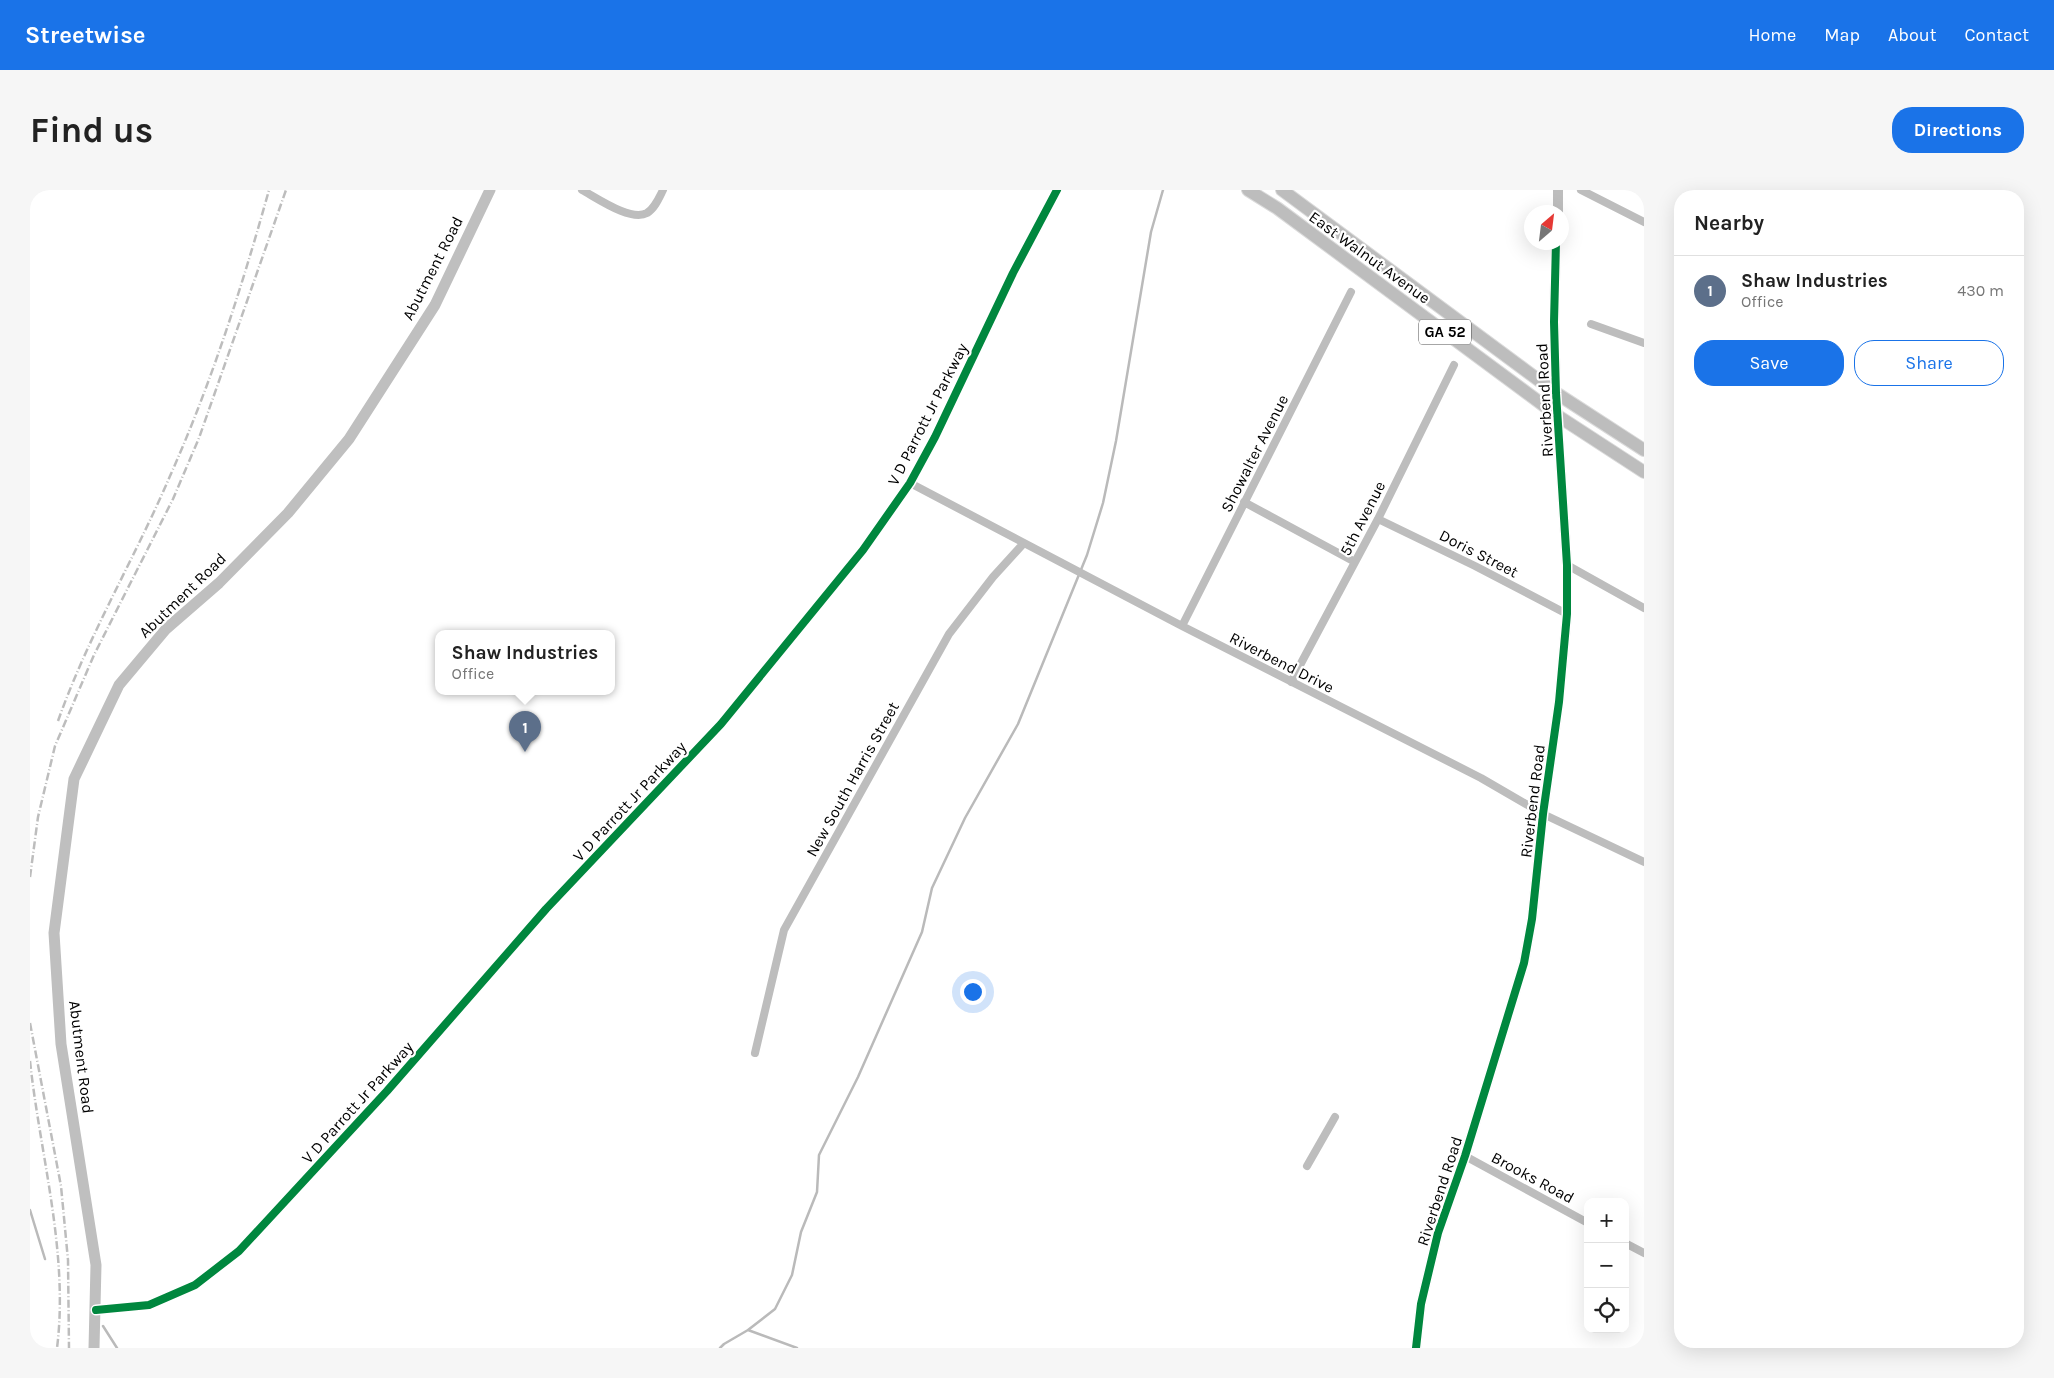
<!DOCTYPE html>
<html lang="en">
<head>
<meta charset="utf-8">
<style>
  body { margin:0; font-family:Karla,sans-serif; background:#f6f6f6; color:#222 }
  .controls { position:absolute; right:15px; bottom:15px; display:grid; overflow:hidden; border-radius:10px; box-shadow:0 5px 20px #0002 }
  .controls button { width:45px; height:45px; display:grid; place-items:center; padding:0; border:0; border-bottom:1px solid #e0e0e0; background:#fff; color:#222; font:25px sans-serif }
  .compass { position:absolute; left:1494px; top:15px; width:45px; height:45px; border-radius:50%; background:#fff; box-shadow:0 5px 20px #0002; rotate:28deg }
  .you { position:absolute; left:942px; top:801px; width:18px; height:18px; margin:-12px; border:4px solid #fff; border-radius:50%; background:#1a73e8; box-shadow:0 0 0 8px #1a73e833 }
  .badge { display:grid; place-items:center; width:32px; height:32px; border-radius:50%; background:#1a73e8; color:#fff; font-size:16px; font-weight:700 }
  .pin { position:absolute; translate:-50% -41px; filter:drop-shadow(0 1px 2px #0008) }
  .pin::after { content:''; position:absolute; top:26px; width:18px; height:15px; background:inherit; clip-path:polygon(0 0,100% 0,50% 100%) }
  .popup { position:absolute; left:405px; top:440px; width:180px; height:65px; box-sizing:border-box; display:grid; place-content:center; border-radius:10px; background:#fff; filter:drop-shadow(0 1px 4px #0005); font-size:16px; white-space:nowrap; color:#767676 }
  .popup b { font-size:19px; color:#222 }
  .popup::after { content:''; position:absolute; left:50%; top:100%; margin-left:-10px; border:10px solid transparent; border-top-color:#fff }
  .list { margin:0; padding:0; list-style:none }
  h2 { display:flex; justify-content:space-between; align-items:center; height:65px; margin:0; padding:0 20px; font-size:21px }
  h2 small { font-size:16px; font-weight:400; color:#767676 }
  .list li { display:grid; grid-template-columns:32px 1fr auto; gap:15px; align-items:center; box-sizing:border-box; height:70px; padding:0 20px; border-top:1px solid #e0e0e0 }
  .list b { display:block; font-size:19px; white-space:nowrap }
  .list p { margin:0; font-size:16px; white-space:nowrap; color:#767676 }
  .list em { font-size:16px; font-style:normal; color:#767676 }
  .actions { display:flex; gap:10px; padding:15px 20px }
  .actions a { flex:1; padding:11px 0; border:1px solid #1a73e8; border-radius:20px; text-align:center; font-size:18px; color:#1a73e8 }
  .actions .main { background:#1a73e8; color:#fff }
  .icon { flex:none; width:28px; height:28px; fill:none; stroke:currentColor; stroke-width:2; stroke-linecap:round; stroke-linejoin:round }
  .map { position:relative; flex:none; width:1614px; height:1158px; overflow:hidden; border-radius:20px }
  header { display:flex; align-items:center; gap:30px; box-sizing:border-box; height:70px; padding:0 25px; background:#1a73e8; color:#fff }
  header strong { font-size:24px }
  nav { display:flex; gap:28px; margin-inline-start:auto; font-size:18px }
  .intro { display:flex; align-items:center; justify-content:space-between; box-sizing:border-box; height:120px; padding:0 30px }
  h1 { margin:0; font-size:35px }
  .button { padding:12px 22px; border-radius:20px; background:#1a73e8; color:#fff; font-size:18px; font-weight:700 }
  main { display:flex; gap:30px; padding:0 30px }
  aside { flex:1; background:#fff; border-radius:20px; box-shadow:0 5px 20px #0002 }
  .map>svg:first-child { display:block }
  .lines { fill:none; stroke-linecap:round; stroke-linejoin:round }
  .stream { stroke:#bababa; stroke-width:2.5 }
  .primary-casing { stroke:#dbdbdb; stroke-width:14 }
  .minor { stroke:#bdbdbd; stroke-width:8 }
  .tertiary { stroke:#bdbdbd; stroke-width:10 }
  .secondary { stroke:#bfbfbf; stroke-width:11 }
  .primary { stroke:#bdbdbd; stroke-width:12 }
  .rail { stroke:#bdbdbd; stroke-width:2.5; stroke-dasharray:8 2.5 1 2.5; stroke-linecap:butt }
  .cycleway-casing { stroke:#fff; stroke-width:11 }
  .cycleway { stroke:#00873e; stroke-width:8 }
  .labels { text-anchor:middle; stroke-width:4.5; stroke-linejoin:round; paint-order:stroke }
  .shield { fill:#fff; stroke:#4c4c4c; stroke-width:1 }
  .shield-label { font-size:15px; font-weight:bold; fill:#000 }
  .street-label { font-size:16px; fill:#000; stroke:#fff }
</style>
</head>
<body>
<header>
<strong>Streetwise</strong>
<nav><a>Home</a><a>Map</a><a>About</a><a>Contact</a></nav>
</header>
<div class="intro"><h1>Find us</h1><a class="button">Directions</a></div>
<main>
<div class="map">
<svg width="1614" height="1158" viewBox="0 0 1614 1158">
  <rect width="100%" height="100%" fill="#fff"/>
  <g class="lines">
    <path class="stream" d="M0,1020L15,1069
      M73,1136L87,1158
      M718,1140L767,1158
      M690,1158L694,1154L718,1140L745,1119L762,1085L771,1042L787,1002L789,965L828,887L892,742L902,698L935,628L988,534L1057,365L1073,313L1086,251L1121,42L1133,0"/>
    <defs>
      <path id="primary" d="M1218,0L1247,18L1528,226L1614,282
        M1252,0L1526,203L1614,260"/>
    </defs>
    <use href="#primary" class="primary-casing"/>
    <path class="minor" d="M552,0C567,8 601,32 617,23C625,18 629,8 633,0
      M1551,0L1614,32
      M1561,134L1614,153
      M880,293L1152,436L1451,588L1513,624L1614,672
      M1214,312L1325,372
      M1348,329L1445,376L1537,424
      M1537,375L1614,418
      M1152,436L1321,102
      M1261,492L1348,329L1424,175
      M725,863L754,740L919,444L963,387L993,354
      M1435,966L1558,1033
      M1277,976L1305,927
      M1595,1053L1614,1063
      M66,1120L119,1115L165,1095L209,1061L357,901L516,719L691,534L833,360L880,293L905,247L983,83L1027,0"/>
    <path class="tertiary" d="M1528,22V0
      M1386,1158L1391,1114L1408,1043L1435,966L1494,773L1502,729L1513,624L1529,512L1537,424V375L1526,203L1524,132L1526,52"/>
    <path class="secondary" d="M64,1158L66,1075L31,854L24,743L44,589L89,495L136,439L189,393L258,323L319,249L405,115L460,0"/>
    <use href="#primary" class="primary"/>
    <path class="rail" d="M28,531C58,446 105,368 140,286C181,194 212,97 239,0
      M0,687L8,627L25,556L64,465L143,309L169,248L256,0
      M0,833L31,996L38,1070L39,1158
      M0,871C10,965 39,1063 27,1158"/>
    <defs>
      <path id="cycleway" d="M66,1120L119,1115L165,1095L209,1061L357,901L516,719L691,534L833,360L880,293L905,247L983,83L1027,0
        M1386,1158L1391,1114L1408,1043L1435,966L1494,773L1502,729L1513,624L1529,512L1537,424V375L1526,203L1524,132L1526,52"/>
    </defs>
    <use href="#cycleway" class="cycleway-casing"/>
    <use href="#cycleway" class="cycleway"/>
  </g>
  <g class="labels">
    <rect class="shield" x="1389" y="129.5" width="52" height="25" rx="4"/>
    <g class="shield-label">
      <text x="1415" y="147">GA 52</text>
    </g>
    <g class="street-label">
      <text transform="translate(1340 67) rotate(36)" y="6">East Walnut Avenue</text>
      <text transform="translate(402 78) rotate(-63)" y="6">Abutment Road</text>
      <text transform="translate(1514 210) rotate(-93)" y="6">Riverbend Road</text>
      <text transform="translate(897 224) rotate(-63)" y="6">V D Parrott Jr Parkway</text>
      <text transform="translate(1224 263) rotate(-63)" y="6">Showalter Avenue</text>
      <text transform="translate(1332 328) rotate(-63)" y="6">5th Avenue</text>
      <text transform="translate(1449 363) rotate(27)" y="6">Doris Street</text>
      <text transform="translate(152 405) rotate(-44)" y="6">Abutment Road</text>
      <text transform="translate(1252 472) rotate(27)" y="6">Riverbend Drive</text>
      <text transform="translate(822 589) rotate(-61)" y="6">New South Harris Street</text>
      <text transform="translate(599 611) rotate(-47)" y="6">V D Parrott Jr Parkway</text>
      <text transform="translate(1502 611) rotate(-83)" y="6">Riverbend Road</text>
      <text transform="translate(52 867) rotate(83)" y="6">Abutment Road</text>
      <text transform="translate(327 912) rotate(-48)" y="6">V D Parrott Jr Parkway</text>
      <text transform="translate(1503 987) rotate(28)" y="6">Brooks Road</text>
      <text transform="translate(1409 1001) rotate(-72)" y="6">Riverbend Road</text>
    </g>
  </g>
</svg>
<div class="controls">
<button>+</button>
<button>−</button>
<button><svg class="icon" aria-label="locate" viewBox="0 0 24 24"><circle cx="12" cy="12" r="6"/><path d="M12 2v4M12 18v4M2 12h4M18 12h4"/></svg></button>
</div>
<svg class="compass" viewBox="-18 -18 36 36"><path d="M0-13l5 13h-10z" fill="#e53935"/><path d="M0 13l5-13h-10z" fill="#767676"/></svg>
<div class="you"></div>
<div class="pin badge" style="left:495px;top:562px;background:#5c6f8a">1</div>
<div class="popup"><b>Shaw Industries</b>Office</div>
</div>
<aside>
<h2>Nearby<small></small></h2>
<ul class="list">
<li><span class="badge" style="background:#5c6f8a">1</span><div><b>Shaw Industries</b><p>Office</p></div><em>430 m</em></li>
</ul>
<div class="actions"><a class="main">Save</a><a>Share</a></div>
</aside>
</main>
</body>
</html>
